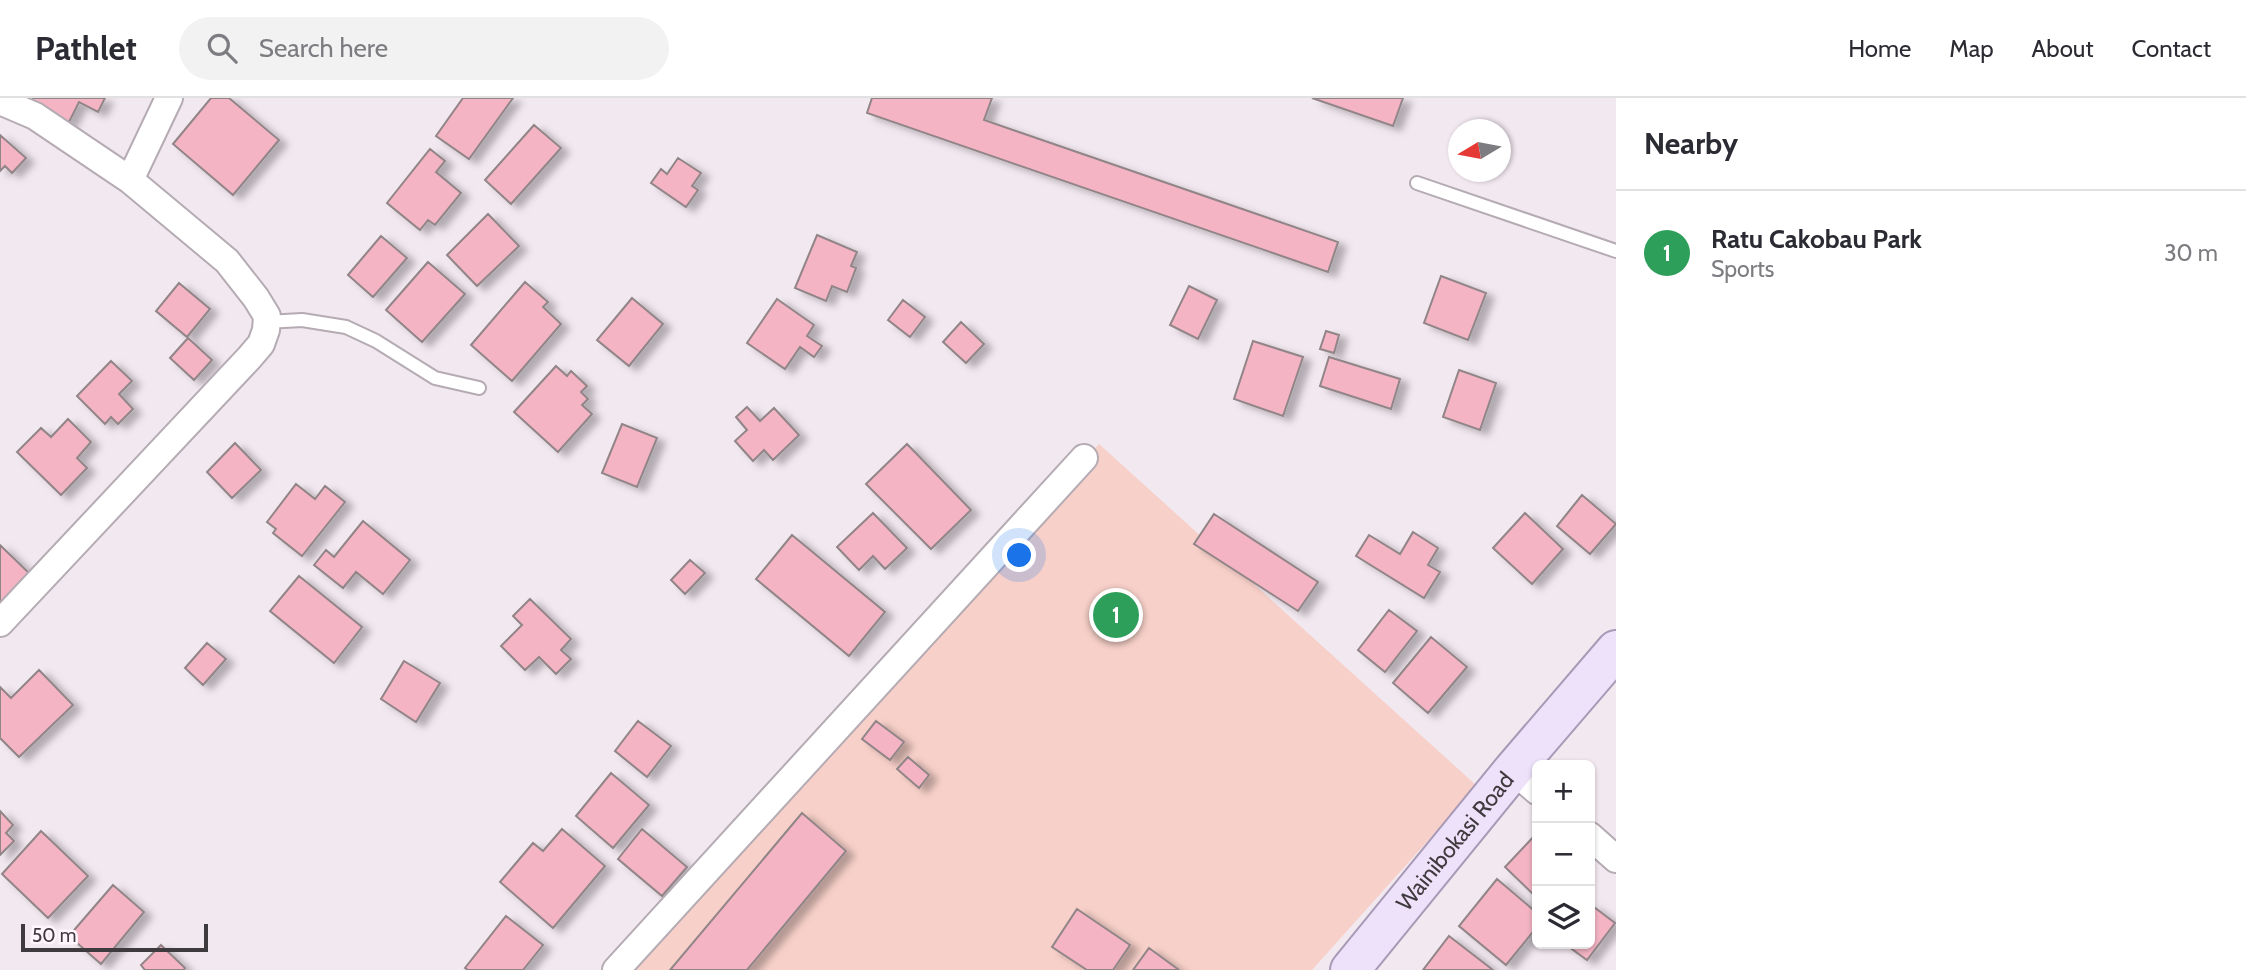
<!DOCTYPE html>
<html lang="en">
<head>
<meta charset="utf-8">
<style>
  body { margin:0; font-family:Cabin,sans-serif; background:#f2f2f3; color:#2b2b33 }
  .controls { position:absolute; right:21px; bottom:21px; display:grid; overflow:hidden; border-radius:10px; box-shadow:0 2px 5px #0004 }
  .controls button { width:63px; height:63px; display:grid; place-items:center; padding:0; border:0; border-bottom:2px solid #e1e1e2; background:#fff; color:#2b2b33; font:35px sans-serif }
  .compass { position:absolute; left:1448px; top:21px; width:63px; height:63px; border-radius:50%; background:#fff; box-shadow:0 2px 5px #0004; rotate:260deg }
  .scale { position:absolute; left:21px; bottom:18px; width:187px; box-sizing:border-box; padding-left:7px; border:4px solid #3f3a3e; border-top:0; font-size:19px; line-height:24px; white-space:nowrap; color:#3f3a3e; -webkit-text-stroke:5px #fef6fc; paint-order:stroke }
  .you { position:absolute; left:1020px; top:458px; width:24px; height:24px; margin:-18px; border:5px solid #fff; border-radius:50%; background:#1a73e8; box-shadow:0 0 0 10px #1a73e833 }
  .badge { display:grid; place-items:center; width:46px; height:46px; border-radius:50%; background:#ea580c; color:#fff; font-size:23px; font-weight:700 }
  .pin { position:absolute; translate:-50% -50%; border:4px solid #fff; box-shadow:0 2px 7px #0006 }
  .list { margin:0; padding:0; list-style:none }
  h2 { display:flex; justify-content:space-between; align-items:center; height:91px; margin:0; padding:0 28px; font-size:30px }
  h2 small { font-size:23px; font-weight:400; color:#7c7c81 }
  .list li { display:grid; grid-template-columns:46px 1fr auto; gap:21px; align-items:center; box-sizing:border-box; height:126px; padding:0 28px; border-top:2px solid #e1e1e2 }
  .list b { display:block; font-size:26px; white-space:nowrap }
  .list p { margin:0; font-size:23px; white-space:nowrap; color:#7c7c81 }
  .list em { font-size:23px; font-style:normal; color:#7c7c81 }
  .icon { flex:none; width:38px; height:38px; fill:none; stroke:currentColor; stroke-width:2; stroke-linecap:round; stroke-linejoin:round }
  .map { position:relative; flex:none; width:1616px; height:872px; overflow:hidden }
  header { display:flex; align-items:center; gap:42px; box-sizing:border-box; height:98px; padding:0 35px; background:#fff; border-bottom:2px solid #e1e1e2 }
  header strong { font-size:33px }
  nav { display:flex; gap:38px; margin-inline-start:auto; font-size:24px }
  .search { width:490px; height:63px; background:#f2f2f3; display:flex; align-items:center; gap:18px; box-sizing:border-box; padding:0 24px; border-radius:38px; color:#7c7c81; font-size:26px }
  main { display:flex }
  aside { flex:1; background:#fff }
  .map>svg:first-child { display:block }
  .grass { fill:#f7d0c9 }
  .building { fill:#f4b4c4; stroke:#918588; stroke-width:2; filter:url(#shadow) }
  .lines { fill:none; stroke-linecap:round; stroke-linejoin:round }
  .lane-casing { stroke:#b5abb3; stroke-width:16 }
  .street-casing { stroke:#b5abb3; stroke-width:30 }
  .primary-casing { stroke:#a89ab6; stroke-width:42 }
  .lane { stroke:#fff; stroke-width:12 }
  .street { stroke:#fff; stroke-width:26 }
  .primary { stroke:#ede2fa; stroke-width:38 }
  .labels { text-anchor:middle; stroke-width:6; stroke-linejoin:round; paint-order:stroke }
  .street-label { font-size:23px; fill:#3f3a3e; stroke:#fef6fc }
</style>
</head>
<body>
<header>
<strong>Pathlet</strong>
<div class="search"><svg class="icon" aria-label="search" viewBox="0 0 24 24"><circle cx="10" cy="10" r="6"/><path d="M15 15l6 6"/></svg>Search here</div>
<nav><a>Home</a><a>Map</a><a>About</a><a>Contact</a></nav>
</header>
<main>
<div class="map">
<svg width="1616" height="872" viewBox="0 0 1616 872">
  <defs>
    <filter id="shadow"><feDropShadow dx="8" dy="4.5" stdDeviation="3.5" flood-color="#0004"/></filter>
  </defs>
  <rect width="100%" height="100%" fill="#f2e8f0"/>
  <path class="grass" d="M1099,346L1477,688L1312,872H627Z"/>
  <path class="building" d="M33,0H105L98,14L79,4L68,26L30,7Z
    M211,0H229L279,42L233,97L173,46Z
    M463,0H513L469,61L436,38Z
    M872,0H992L984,22L1338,144L1328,174L867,15Z
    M1312,0H1403L1393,28Z
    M534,27L561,50L511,106L485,82Z
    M0,37L26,60L12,75L5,68L0,73Z
    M430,51L445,63L436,74L461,95L435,127L428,122L420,132L387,105Z
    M678,60L701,75L692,88L698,92L686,109L651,85L661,71L667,76Z
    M488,116L519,148L477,188L447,157Z
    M817,137L857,154L851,168L856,170L847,194L832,188L826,203L795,190Z
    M381,138L407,160L373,199L348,177Z
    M428,164L465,196L422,244L386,212Z
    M1441,178L1486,195L1468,242L1424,225Z
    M525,184L548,204L543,209L561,226L512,283L471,247Z
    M179,185L210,211L187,239L156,213Z
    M1189,188L1217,202L1198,241L1170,227Z
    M632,200L663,226L629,268L597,242Z
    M777,201L814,227L807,238L822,248L814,259L800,249L785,271L747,245Z
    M903,202L925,219L910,239L888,222Z
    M961,224L984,246L966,265L943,244Z
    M1326,233L1339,237L1334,255L1320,251Z
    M188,240L212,262L194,282L170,260Z
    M1253,243L1303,259L1283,318L1234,301Z
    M1329,259L1400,281L1391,311L1320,288Z
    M111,263L132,283L119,296L133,311L118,326L111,319L105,326L77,298Z
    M556,268L567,278L571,273L587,288L581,294L588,301L582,307L592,316L558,354L514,314Z
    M1459,272L1496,285L1480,332L1443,319Z
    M747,309L760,323L774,310L799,337L773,362L764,352L753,363L735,343L747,332L736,319Z
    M68,321L91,344L77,360L87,370L61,397L17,354L41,330L51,339Z
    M622,326L657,340L637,389L602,375Z
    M235,345L261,372L232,400L207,374Z
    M907,346L971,412L931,451L866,386Z
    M296,386L315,401L325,388L345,404L302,458L273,435L276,431L267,424Z
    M1582,397L1616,426L1590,456L1557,428Z
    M873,415L907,450L885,471L873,458L859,472L837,449Z
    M1525,415L1563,451L1532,486L1493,450Z
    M1214,416L1318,484L1298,513L1194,446Z
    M363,423L410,462L383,496L356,474L343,490L314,467L326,452L334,459Z
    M1413,434L1438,450L1428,467L1440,474L1424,500L1356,458L1369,437L1400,456Z
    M792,437L885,514L849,558L756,481Z
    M0,447L31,477L0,511Z
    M690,462L705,475L685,496L671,482Z
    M299,478L362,529L334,565L270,513Z
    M530,501L571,541L561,552L571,561L556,576L539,559L525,572L501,548L522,527L513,518Z
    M1389,512L1417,533L1385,574L1358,552Z
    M1431,539L1467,569L1428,615L1393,585Z
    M207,545L226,561L203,587L185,570Z
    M404,563L440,585L416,624L381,601Z
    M39,572L73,607L19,659L0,640V589L11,600Z
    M638,623L671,648L647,679L615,653Z
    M876,623L904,644L890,662L862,641Z
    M908,659L929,677L919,690L897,671Z
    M611,675L649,707L613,750L576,718Z
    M0,713L13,727L6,735L14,743L0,757Z
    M802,715L846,753L747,872H670Z
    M562,731L605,768L553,830L500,784L533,745L543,753Z
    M642,731L687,769L662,798L618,761Z
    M41,733L88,778L48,820L2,776Z
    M1537,735V800L1505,769Z
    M1497,781L1537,815V829L1506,867L1459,828Z
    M113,787L144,814L101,866L69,838Z
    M1590,806L1615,825L1587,862L1565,846H1590Z
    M1077,811L1130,847L1113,872H1087L1052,849Z
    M506,818L543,847L523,872H468L465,870Z
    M1449,838L1493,872H1423Z
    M161,847L185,870L184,872H145L141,867Z
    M1149,850L1179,872H1133Z"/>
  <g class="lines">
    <defs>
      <path id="lane" d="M1417,85L1616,153
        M266,224L302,222L346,229L376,243L435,280L479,290"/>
      <path id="street" d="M0,3L35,18L130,82L227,163L256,200L267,218L266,232L261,246L249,260L0,525
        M130,82L169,0
        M1513,672L1537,693
        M1590,738L1616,761
        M616,872L1084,360"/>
      <g id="primary">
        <path id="s1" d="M1350,872L1513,672L1616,552"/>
      </g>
    </defs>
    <use href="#lane" class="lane-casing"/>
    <use href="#street" class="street-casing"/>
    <use href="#primary" class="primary-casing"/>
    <use href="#lane" class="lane"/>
    <use href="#street" class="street"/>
    <use href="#primary" class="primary"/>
  </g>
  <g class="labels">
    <g class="street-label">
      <text dy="8" stroke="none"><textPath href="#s1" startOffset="166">Wainibokasi Road</textPath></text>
    </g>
  </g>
</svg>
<div class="controls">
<button>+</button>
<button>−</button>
<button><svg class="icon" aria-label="layers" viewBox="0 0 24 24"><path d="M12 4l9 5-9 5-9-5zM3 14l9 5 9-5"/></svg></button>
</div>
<svg class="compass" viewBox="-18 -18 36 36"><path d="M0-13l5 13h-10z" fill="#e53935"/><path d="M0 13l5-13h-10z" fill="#7c7c81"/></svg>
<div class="scale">50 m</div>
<div class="you"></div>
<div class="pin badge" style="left:1116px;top:517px;background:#2e9e5b">1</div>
</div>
<aside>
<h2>Nearby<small></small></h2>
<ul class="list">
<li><span class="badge" style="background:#2e9e5b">1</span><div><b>Ratu Cakobau Park</b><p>Sports</p></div><em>30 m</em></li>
</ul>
</aside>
</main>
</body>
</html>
